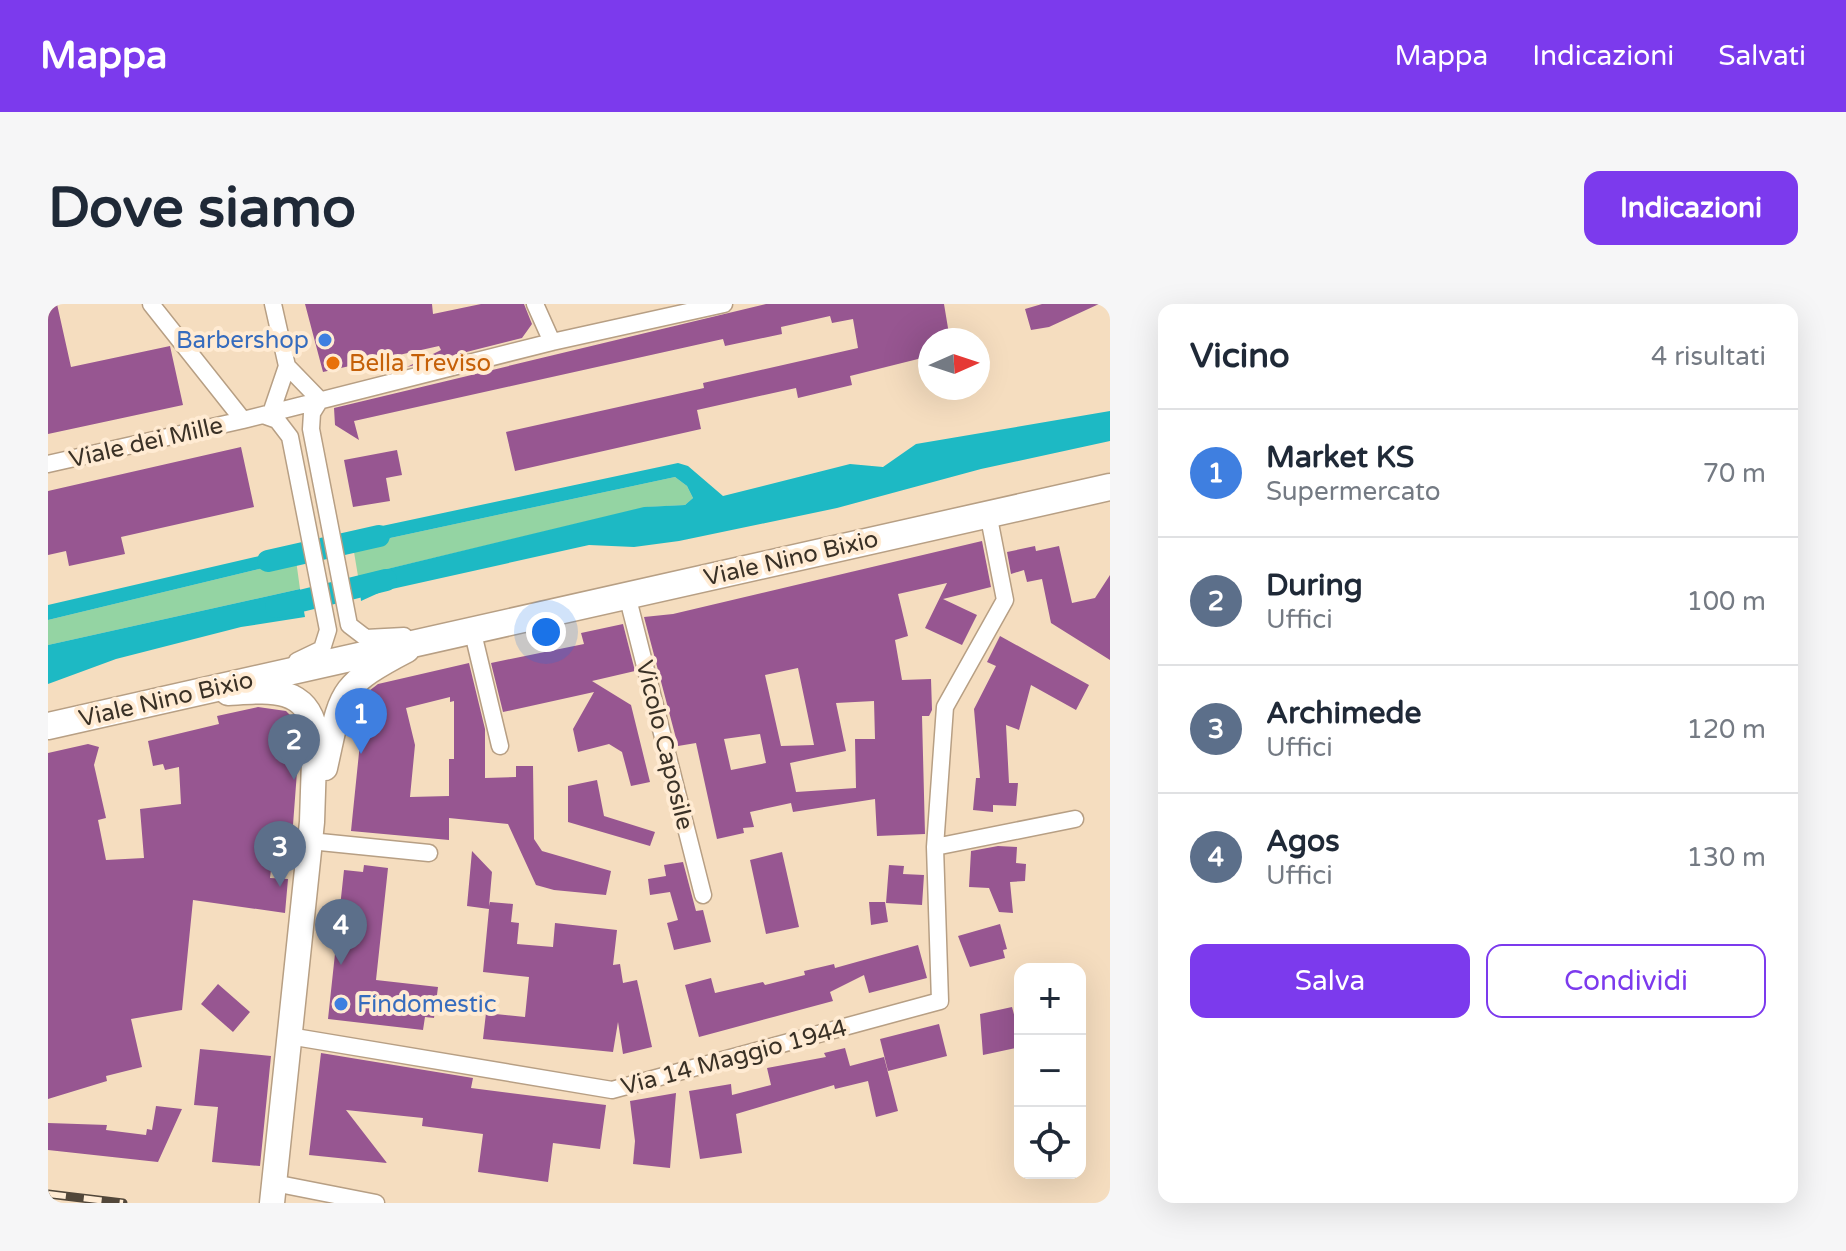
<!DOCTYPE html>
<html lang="it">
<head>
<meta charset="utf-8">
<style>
  body { margin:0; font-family:"Varela Round",sans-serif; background:#f6f6f7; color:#1f2937 }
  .controls { position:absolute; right:24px; bottom:24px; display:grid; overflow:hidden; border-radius:16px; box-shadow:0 8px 32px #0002 }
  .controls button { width:72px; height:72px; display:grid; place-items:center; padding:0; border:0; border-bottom:2px solid #e0e1e3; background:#fff; color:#1f2937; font:40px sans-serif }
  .compass { position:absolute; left:870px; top:24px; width:72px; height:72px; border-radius:50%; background:#fff; box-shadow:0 8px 32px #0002; rotate:87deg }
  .you { position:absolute; left:498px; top:328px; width:28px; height:28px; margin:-20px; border:6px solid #fff; border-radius:50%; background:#1a73e8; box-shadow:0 0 0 12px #1a73e833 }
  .badge { display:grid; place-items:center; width:52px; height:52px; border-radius:50%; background:#7c3aed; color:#fff; font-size:26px; font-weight:700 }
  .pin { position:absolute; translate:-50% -66px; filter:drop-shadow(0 2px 4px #0008) }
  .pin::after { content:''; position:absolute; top:42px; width:28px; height:24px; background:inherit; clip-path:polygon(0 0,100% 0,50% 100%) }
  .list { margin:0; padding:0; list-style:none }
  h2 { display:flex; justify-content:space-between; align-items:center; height:104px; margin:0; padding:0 32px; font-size:34px }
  h2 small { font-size:26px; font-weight:400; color:#747a83 }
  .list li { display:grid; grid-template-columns:52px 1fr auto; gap:24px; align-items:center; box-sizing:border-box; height:128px; padding:0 32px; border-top:2px solid #e0e1e3 }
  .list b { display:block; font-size:30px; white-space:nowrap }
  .list p { margin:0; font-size:26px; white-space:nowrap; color:#747a83 }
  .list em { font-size:26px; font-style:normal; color:#747a83 }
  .actions { display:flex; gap:16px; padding:24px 32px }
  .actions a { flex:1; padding:18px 0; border:2px solid #7c3aed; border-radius:16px; text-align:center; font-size:28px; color:#7c3aed }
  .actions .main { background:#7c3aed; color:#fff }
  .icon { flex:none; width:44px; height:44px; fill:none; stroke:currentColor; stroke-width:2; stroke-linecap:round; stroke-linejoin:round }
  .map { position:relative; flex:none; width:1062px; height:899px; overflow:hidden; border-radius:16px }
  header { display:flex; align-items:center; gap:48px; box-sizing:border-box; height:112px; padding:0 40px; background:#7c3aed; color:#fff }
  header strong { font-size:38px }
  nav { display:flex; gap:44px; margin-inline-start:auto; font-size:28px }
  .intro { display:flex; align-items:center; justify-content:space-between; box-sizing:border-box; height:192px; padding:0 48px }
  h1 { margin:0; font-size:56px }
  .button { padding:20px 36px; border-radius:16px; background:#7c3aed; color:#fff; font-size:28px; font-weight:700 }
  main { display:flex; gap:48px; padding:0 48px }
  aside { flex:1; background:#fff; border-radius:16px; box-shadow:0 8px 32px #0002 }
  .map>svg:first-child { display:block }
  .green { fill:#94d4a3 }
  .water { fill:#1db9c4 }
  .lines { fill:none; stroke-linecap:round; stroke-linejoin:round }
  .canal { stroke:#1db9c4; stroke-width:22 }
  .building { fill:#975691; fill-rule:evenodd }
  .minor-casing { stroke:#b79f84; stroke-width:19 }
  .secondary-casing { stroke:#b79f84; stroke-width:27 }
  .primary-casing { stroke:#b79f84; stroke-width:29 }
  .minor { stroke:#fff; stroke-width:16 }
  .secondary { stroke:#fff; stroke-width:24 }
  .primary { stroke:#fff; stroke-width:26 }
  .rail-casing { stroke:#52473a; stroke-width:9 }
  .rail { stroke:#ffebd3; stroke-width:6; stroke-dasharray:18; stroke-linecap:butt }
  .shop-dot { fill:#3f7fe0; stroke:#ffebd3; stroke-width:3 }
  .food-dot { fill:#e8710a; stroke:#ffebd3; stroke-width:3 }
  .labels { text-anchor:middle; stroke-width:8; stroke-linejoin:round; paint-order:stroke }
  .shop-label { font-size:24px; fill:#366cbe; stroke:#ffebd3; text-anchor:end }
  .food-label { font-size:24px; fill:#c56008; stroke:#ffebd3; text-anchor:start }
  .street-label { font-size:24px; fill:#3a3126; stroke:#ffebd3 }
</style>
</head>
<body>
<header>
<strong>Mappa</strong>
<nav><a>Mappa</a><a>Indicazioni</a><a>Salvati</a></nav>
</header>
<div class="intro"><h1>Dove siamo</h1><a class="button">Indicazioni</a></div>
<main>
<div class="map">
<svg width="1062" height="899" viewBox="0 0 1062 899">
  <rect width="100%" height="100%" fill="#f5ddbf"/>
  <path class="green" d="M627,173L639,182L645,194L637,201L599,203L310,272L305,242Z
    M248,256L252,285L0,341V316Z"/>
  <path class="water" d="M1062,107V137L933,165L789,204L631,237L586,243L541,241L335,287L313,297L310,272L596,203L637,201L645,194L639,182L627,173L305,242L301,229L630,159L640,162L675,192L802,160L835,163L868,140Z
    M246,244L248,256L0,316V301Z
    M252,285L257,313L193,323L68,355L0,380V341Z"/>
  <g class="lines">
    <path class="canal" d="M220,257L331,232
      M228,303L338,276"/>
  </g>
  <path class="building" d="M0,0H9L23,63L122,42L135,101L0,130Z
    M257,0H384L385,10L433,0H476L484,20L474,34L359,63L393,46L391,42L275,68Z
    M718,0H896L902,36H882V52L802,72L804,81L750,94L748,84L649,106L653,125L467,167L458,128L656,84L655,79L810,44L805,15L784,19L782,12L733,23L734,30L677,42L675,35L306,117L311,136L287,121L286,104Z
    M994,0H1051L1001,23L983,26L977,5Z
    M193,143L206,203L73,233L77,250L21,262L18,247L0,251V187Z
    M349,146L354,171L338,174L342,197L305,203L296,156Z
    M934,237L943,283L895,295L929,311L914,341L877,324L899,279L850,290L860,332L847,336L854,376L883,375L884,406L881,412H874L877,530L829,532L827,495L745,508L743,499L702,508L706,523L695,524L696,529L669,535L648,439L630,442L596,313L625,310ZM750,364L766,441L733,442L717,371ZM826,397L827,435H807L808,484L748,488L742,459L798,447L788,399ZM712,430L718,459L683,466L676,435Z
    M987,242L988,247L1011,242L1024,299L1047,294L1062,271V356L1003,319L994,275L979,278L976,266L963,270L959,248Z
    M575,320L587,367L544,377L583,401L602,478L583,482L574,448L561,440L530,448L525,425L546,388L455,408L443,359L536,340L533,329Z
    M952,332L1041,381L1028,406L983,381L971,426L958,421L961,479H970L968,502L945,501V508L925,506L928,474H932L926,405L948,362L939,358Z
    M421,359L437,425V474L468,473V462H485L486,535L494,547L563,567L558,591L506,586L488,581L460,520L401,514V536L303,527L317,390L330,380ZM402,393V398L406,397V455H401V492L362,493L367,441L358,404Z
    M210,403L238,407L249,418L252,428L244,534L227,532L222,574L240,575L237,609L145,596L134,706L83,715L94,763L58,772L59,777L0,795V449L40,440L51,443L46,461L58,514L50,516L58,556L96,554L92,505L133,500L131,463L117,466L115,460L105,462L100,437L171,420L169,412Z
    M549,476L556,512L607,528L602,542L520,518V482Z
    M950,542L969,543L968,559L978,560L977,577L962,578L965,609L951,608L941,584L921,583L923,547Z
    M424,547L444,568L441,602L442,598L465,600L463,618L471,619L469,640L505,643L507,619L569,626L565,661L572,660L575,679L589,676L604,743L575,750L570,718L565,748L435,735L438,709L477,713L481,673L435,668L441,605L419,602Z
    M734,548L751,623L718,630L702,556Z
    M635,558L648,607L655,606L663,638L626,646L619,619L630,616L622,588L602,591L600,575L618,572L616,561Z
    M316,561L340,564L328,676L390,683L386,714L377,713L375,726L280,715L296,566L315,568Z
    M841,561L856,562L855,570L876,571L874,601L838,599Z
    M821,598H837L840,618L823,621Z
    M952,620L959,645L955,646L957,654L922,663L910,632Z
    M870,641L879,674L821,689L816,671L782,688L785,697L651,733L637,681L663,674L667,689L715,678L717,681L757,671L756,667L786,660L787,664Z
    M170,680L202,708L185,728L153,700Z
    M964,703L968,718H972V743L935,751L932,710Z
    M891,720L899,752L840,767L832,735Z
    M797,744L802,762L836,753L850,807L828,813L820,777L787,785L786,781L688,810L694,849L652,855L641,787L683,780L684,791L723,781L719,764L778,753L776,749Z
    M152,745L223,752L212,862L164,858L170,803L146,801Z
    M273,749L425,774L423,784L558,801L552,845L505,839L500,878L430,868L435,830L374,822L375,814L298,806L339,859L261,851Z
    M628,789L622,864L585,860L587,837L582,797Z
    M108,802L134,805L110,858L0,846V819L59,821L58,826L98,831L99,825L104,826Z"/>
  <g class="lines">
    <defs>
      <path id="minor" d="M103,0L195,116L504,38L676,0
        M487,0L504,38
        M239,62L272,96
        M272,96L264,109L263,125L301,321L318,334L356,332
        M223,109L239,62L225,0
        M215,111L229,116L242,133L280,326L274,345L249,357
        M0,160L195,116
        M579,291L655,591
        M424,325L452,442
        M262,537L381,549
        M887,543L1027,515
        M241,732L564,786L892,697L887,543L897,403L957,296L940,209
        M226,879L328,899"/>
      <path id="secondary" d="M180,389C216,387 258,380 267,426L264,518L224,899
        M277,464C294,389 288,383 359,346"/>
      <path id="primary" d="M0,422L1062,183"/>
    </defs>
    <use href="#minor" class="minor-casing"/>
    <use href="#secondary" class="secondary-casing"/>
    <use href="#primary" class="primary-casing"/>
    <use href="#minor" class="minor"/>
    <use href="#secondary" class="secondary"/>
    <use href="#primary" class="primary"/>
    <defs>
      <path id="rail" d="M0,890L75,899"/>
    </defs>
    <use href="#rail" class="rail-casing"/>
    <use href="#rail" class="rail"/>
  </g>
  <g class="shop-dot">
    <circle cx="277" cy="36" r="8"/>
    <circle cx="293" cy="700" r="8"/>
  </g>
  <circle class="food-dot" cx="285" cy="59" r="8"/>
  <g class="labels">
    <g class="shop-label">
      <text x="261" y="44">Barbershop</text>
      <text x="309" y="708" text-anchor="start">Findomestic</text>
    </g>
    <g class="food-label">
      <text x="301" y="67">Bella Treviso</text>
    </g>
    <g class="street-label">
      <text transform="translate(98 138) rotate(-13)" y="8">Viale dei Mille</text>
      <text transform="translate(743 254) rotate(-13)" y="8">Viale Nino Bixio</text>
      <text transform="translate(118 395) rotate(-13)" y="8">Viale Nino Bixio</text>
      <text transform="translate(617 441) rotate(76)" y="8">Vicolo Caposile</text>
      <text transform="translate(686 753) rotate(-15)" y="8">Via 14 Maggio 1944</text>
    </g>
  </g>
</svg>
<div class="controls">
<button>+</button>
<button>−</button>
<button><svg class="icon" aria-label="locate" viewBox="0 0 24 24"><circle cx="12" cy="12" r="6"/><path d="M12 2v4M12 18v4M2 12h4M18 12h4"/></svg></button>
</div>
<svg class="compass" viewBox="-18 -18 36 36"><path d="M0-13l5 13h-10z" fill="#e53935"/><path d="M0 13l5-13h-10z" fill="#747a83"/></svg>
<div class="you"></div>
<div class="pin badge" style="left:313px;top:450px;background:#3f7fe0">1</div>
<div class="pin badge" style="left:246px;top:476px;background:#5c6f8a">2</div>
<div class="pin badge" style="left:232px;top:583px;background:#5c6f8a">3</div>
<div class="pin badge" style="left:293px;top:661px;background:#5c6f8a">4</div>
</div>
<aside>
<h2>Vicino<small>4 risultati</small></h2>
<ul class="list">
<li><span class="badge" style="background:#3f7fe0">1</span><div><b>Market KS</b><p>Supermercato</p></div><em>70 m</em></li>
<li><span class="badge" style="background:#5c6f8a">2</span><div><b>During</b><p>Uffici</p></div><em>100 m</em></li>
<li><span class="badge" style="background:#5c6f8a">3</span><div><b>Archimede</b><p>Uffici</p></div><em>120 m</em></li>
<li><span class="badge" style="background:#5c6f8a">4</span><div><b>Agos</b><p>Uffici</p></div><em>130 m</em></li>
</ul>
<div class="actions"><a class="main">Salva</a><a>Condividi</a></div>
</aside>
</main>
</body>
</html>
